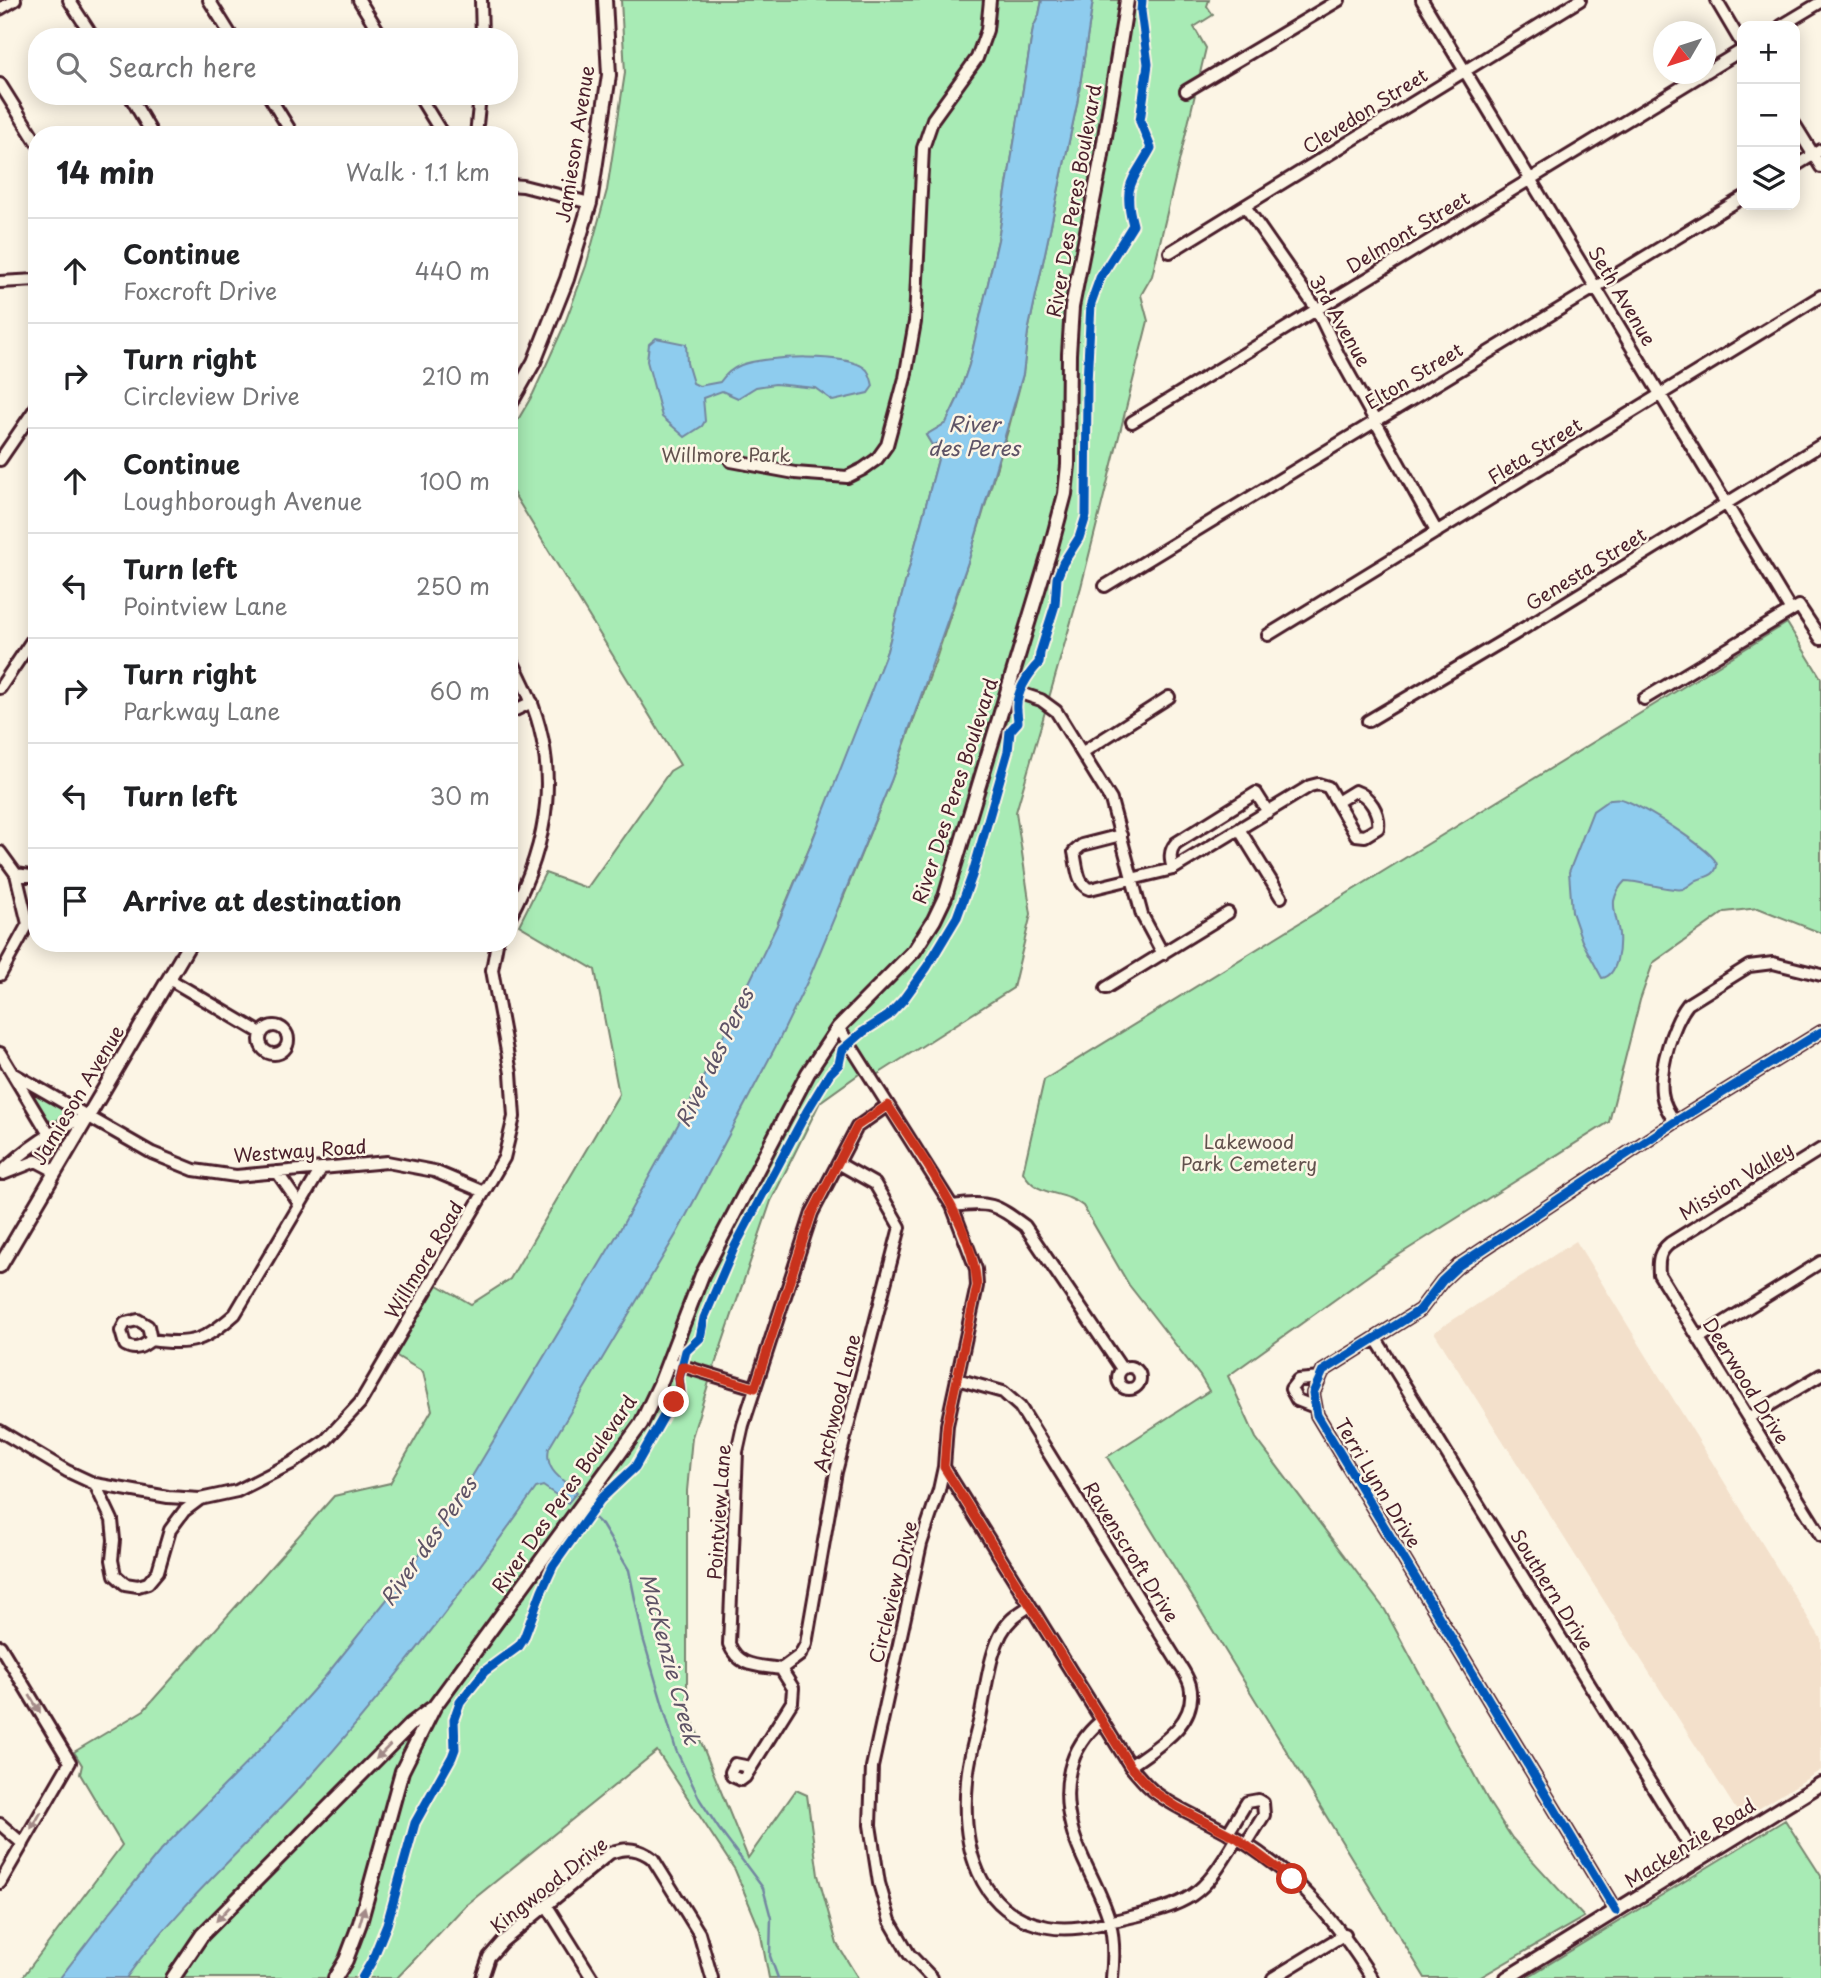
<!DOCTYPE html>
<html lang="en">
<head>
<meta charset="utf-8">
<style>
  body { margin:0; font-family:"Playpen Sans",sans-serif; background:#f2f2f2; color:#202124 }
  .controls { position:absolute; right:21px; top:21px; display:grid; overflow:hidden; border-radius:14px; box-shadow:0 4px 18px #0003 }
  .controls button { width:63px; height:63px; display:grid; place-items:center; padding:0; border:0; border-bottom:2px solid #e0e0e0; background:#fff; color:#202124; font:35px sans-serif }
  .compass { position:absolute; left:1653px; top:21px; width:63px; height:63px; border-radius:50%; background:#fff; box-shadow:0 4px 18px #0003; rotate:231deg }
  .stop { position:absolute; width:21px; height:21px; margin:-16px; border:5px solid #c8321e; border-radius:50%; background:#fff }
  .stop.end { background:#c8321e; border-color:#fff; box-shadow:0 2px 7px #0008 }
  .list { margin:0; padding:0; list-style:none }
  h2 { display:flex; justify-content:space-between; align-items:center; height:91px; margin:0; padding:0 28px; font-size:30px }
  h2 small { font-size:23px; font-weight:400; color:#757577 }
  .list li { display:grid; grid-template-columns:46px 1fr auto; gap:21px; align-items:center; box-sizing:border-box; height:105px; padding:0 28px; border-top:2px solid #e0e0e0 }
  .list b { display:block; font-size:26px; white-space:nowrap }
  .list p { margin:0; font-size:23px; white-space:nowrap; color:#757577 }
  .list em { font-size:23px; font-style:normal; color:#757577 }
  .icon { flex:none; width:38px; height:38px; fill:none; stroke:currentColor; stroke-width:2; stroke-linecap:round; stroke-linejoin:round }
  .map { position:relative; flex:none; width:1821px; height:1978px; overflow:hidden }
  .search { position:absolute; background:#fff; box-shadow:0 4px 18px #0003; left:28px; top:28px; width:490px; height:77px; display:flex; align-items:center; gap:18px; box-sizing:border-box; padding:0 24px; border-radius:28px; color:#757577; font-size:26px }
  .panel { position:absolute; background:#fff; box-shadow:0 4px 18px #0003; left:28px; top:126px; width:490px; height:826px; border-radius:28px }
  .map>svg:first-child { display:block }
  .built { fill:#f3e0cb }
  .green { fill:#a8ebb5; stroke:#798570; stroke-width:2 }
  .water { fill:#8eccee; stroke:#7387a0; stroke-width:2 }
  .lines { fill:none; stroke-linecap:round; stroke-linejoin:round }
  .stream { stroke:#7387a0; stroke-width:2.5 }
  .minor-casing { stroke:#4a1f2b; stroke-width:16 }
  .major-casing { stroke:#4a1f2b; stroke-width:18 }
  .minor { stroke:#fcf5e5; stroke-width:10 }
  .major { stroke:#fcf5e5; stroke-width:12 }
  .cycleway-casing { stroke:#fcf5e5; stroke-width:13 }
  .cycleway { stroke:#0057b8; stroke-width:9 }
  .oneway { fill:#a38a88 }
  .route { stroke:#c8321e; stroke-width:9 }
  .labels { text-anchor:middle; stroke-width:5; stroke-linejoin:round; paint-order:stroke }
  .street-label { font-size:19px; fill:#4a1f2b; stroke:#fcf5e5 }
  .park-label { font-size:19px; fill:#62524e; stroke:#fcf5e5 }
  .water-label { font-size:21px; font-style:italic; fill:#5e5366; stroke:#fcf5e5 }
</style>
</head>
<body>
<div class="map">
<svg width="1821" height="1978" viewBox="0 0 1821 1978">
  <rect width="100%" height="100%" fill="#fcf5e5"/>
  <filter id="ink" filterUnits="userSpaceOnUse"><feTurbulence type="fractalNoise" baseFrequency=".0143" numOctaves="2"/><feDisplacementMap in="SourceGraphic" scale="14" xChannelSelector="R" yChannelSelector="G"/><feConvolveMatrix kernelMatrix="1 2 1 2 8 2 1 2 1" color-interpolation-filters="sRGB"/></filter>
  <g filter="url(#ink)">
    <path class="built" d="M1576,1241L1821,1639V1770L1742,1819L1434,1332Z"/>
    <path class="green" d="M621,0H1042L1039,15L1033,28L998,240L969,365L957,400L946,423L926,435L932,445L939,443L941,448L887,651L840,774L778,922L840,906L891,781L935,662L969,559L1009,427L1023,374L1028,332L1077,104L1093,0H1209L1207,6L1213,15L1194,27L1206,48L1152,276L1141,295L1148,321L1081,587L1016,812L1031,914L1013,988L875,1076L869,1067L820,1102L771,1201L708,1385L692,1437L687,1491V1699L694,1725L748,1858L796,1790L807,1795L818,1875L837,1944L858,1978H769L760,1930L735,1870L657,1751L465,1906L397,1978H22L122,1845L80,1774L82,1765L74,1752L144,1710L334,1496L390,1483L432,1410L423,1372L395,1355L438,1285L471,1304L510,1279L619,1094L595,970L519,925L545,873L587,888L670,771L680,765L509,486V435L533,394L563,328L586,266L607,190L625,73Z
      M1787,623L1821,678V933L1758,908L1725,912L1653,963L1640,1000L1609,1122L1386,1263L1228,1376L1256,1438L1385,1610L1490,1804L1512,1838L1584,1917L1479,1978H1425L1107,1457L1209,1391L1200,1376L1129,1285L1083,1206C1062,1189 1037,1198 1023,1172L1044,1080Z
      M35,1091L64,1109L66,1114L51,1124L48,1123L32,1095Z
      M1785,1820L1821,1876V1978H1526Z"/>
    <path class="water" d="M1042,0H1093L1077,104L1028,332L1023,374L969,559L891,781L810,976L779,1040L677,1233L549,1448C544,1471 562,1479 577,1492L568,1503L543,1486L536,1488C465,1589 391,1687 308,1779C247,1846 179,1904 126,1978H60L111,1911L161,1850L267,1742L324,1678L397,1587L465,1488L617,1235L696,1092L778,923L809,849L887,651L941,448L939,443L932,445L926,435L946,423L957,400L969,365L998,240L1033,28L1039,15Z
      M656,338L686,344L687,363L693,383L699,386L720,382C726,374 731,369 741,365C762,356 851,352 867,370C870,374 872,381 873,386L868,393L833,401L815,388L775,384L756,387L738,398L722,391L703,398L705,421L702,426L685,437L662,417L647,361L649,344Z
      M1610,799C1614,799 1617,798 1621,799C1635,801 1717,852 1717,865C1717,868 1714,873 1712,874C1708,877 1701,878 1697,880C1692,883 1688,887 1683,889C1672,892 1641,881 1625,881C1619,887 1616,892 1614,901C1613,912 1618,923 1619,934C1620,948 1618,976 1602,978L1582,941L1572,912L1569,872L1593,811Z"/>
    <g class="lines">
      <path class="stream" d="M585,1509L602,1525L629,1570L643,1638L676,1750L700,1800L719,1829L763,1888L771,1918L770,1956L778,1978"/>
      <defs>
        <path id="minor" d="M69,0L93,37
          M209,0L232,37
          M359,0L382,37
          M481,0L482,37
          M1422,0L1791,611
          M1716,0L1742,44
          M0,9L15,0
          M1781,26L1821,2
          M1706,72L1742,50
          M0,84L37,143
          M1186,91L1339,0
          M130,96L153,135
          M269,96L293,135
          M419,96L443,135
          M1795,125L1821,167
          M476,135L480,96
          M1795,166L1821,150
          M509,185L523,186L590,203
          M1245,206L1316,308L1339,356L1437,532
          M1170,252L1580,0
          M0,282L37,280
          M1132,422L1703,74
          M0,460L37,406
          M731,461L795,473L847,477L863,469L877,459L887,445L905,378L915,322L923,148L933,119L977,58L987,30L990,0
          M1105,586L1742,198
          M1268,635L1821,296
          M509,656C515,665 519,675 524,685C562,765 550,842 509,918
          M0,688L37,633
          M1008,689L1041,700L1056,711L1111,800L1142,915L1163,954
          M1644,699L1799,606L1821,639
          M509,713L532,702
          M1368,721L1513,635L1821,445
          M1083,752L1169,697
          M1239,829L1281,897
          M1121,835L1082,845L1074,852C1077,865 1077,885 1090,889L1173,869L1310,786L1318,784L1328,787L1356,835L1365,836L1378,828C1380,813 1370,796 1355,791L1337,802
          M0,852L16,874L37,877
          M1173,869C1170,859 1169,851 1176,843L1256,793L1268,812
          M0,975L28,924L16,874
          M169,979L261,1033
          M1106,988L1228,913
          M260 1040a14 14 0 1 1 28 0a14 14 0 1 1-28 0Z
          M838,1028L849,1043L952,1206L976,1269L977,1286L947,1425L944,1467L939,1490L921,1544L872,1767L870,1825L879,1883L890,1921L909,1954L932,1978
          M0,1053L50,1136
          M12,1073L152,1153L194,1170L236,1176L387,1162L434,1171L484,1192
          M1675,1122C1669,1113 1663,1104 1662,1093C1659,1068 1673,1023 1688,1004L1749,966L1773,963L1821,975
          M1821,1149L1670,1243C1659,1252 1658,1259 1659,1274L1821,1536
          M277,1172L300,1205
          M0,1174C25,1149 55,1129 87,1116
          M3,1174L36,1161L55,1171
          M952,1206C990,1201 995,1204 1025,1226L1122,1369
          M1699,1338L1821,1262
          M1376,1339L1698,1860
          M151,1340L148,1326L138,1320L125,1323L121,1331L125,1345C136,1351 142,1347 151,1340C192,1346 204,1341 235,1314L321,1169
          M669,1362L755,1388
          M1118 1378a11 11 0 1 1 22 0a11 11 0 1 1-22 0Z
          M957,1379L1003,1392L1020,1407L1179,1664C1183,1670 1188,1678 1190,1685C1199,1724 1156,1747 1130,1766
          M1315,1407L1297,1400L1291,1389L1298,1380L1320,1378
          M1748,1418L1821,1375
          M0,1431L67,1471L95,1484L112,1520L114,1540L112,1560L115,1575L125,1584L138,1586L148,1583L158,1571L170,1530L184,1511L200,1499L237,1491L292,1463L326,1440L360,1403L504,1158L514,1117L511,1073L492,970L497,943
          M944,1467L1130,1766C1138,1775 1146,1786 1156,1793C1182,1813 1213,1822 1240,1840C1300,1878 1335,1919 1372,1978
          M95,1484L168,1497L200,1499
          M1030,1606C1024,1610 1017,1614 1012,1619C990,1639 986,1690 980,1718C975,1739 968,1760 967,1781C961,1843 976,1914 1048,1927C1072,1932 1099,1924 1122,1919C1191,1903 1201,1899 1237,1838
          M0,1646L70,1762L0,1883
          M781,1669C758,1665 739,1668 729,1644L737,1452L743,1425L812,1213L857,1127L888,1105
          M781,1669L800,1655L806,1644L836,1472L900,1227L875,1184L838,1163
          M1101,1721C1068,1748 1061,1788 1072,1829C1080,1860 1100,1887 1109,1919C1114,1937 1114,1959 1112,1978
          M750,1767L735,1764L731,1772L732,1776L741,1780L745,1777L792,1702L793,1688L781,1669
          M0,1824L23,1844
          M1228,1833L1247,1802L1258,1800L1263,1803L1264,1815L1246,1844
          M547,1906L592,1978
          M1616,1911L1317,1415L1313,1393L1323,1371L1420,1310L1442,1281L1458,1266L1675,1122L1821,1032
          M482,1978L489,1957L502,1942L610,1853C627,1847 639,1848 653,1859L699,1933L712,1978
          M1273,1978L1345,1934"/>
        <path id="major" d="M509,406L534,362L567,279L590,203L609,75L605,0
          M0,1266L190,943
          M173,1978L202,1935L410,1725L431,1709
          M335,1978L346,1960L360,1923L402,1771L434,1707L641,1424L660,1384L702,1275L808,1073L838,1028L914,951L934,920L945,897L1049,554L1065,494L1068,465L1069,354L1072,307L1101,161L1127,0
          M1507,1978L1821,1784"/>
      </defs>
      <use href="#minor" class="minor-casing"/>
      <use href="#major" class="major-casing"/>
      <use href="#minor" class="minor"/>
      <use href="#major" class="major"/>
      <defs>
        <path id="cycleway" d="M1616,1911L1317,1415L1313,1393L1323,1371L1420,1310L1442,1281L1458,1266L1675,1122L1821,1032
          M362,1978L372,1961L387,1924L415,1823L452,1757L455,1749L454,1719L460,1702L485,1671L519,1646L524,1638L542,1590L553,1566L600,1500L635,1467L669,1407L681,1395L679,1378L686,1351L700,1338L704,1318L734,1248L807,1111L830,1073L839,1064L842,1050L863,1032L888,1016L903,1000L927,967L957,917L972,876L1008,751L1010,731L1018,722C1018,718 1017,714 1017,710C1015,694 1028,674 1039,663L1040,653L1055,605L1057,578L1063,563L1079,538L1086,516L1087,383L1091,303L1100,278L1133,225C1122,184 1133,181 1151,148L1140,121L1148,64L1141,11L1142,0"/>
      </defs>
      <use href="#cycleway" class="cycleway-casing"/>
      <use href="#cycleway" class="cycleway"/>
    </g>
    <defs><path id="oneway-solid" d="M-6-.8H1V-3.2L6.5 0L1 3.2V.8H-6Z" transform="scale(1.75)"/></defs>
    <g class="oneway">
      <use href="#oneway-solid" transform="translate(35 1704) rotate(59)"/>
      <use href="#oneway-solid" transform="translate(383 1752) rotate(135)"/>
      <use href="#oneway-solid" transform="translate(36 1821) rotate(120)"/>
      <use href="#oneway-solid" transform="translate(223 1914) rotate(133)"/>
      <use href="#oneway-solid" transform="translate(362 1916) rotate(-74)"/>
    </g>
  </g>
  <g class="lines" filter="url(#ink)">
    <path class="route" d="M674,1402L681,1395L679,1378L682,1366L755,1388L812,1213L857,1126L888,1105C921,1157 973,1223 977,1286L947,1425L944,1467L1130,1766L1153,1791L1177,1807L1237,1838L1292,1879"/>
  </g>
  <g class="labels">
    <g class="street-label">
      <text transform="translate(1365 111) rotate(-32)" y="7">Clevedon Street</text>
      <text transform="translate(575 144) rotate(-81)" y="7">Jamieson Avenue</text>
      <text transform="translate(1074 201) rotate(-80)" y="7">River Des Peres Boulevard</text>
      <text transform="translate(1408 232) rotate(-31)" y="7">Delmont Street</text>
      <text transform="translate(1622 296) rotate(59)" y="7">Seth Avenue</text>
      <text transform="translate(1340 321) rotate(60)" y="7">3rd Avenue</text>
      <text transform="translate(1414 376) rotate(-31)" y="7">Elton Street</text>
      <text transform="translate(1535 451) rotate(-32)" y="7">Fleta Street</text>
      <text transform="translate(1586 569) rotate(-32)" y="7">Genesta Street</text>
      <text transform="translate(955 791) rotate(-72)" y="7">River Des Peres Boulevard</text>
      <text transform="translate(78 1095) rotate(-59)" y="7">Jamieson Avenue</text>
      <text transform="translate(300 1151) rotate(-4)" y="7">Westway Road</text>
      <text transform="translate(1736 1181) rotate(-32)" y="7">Mission Valley</text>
      <text transform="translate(424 1260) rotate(-59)" y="7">Willmore Road</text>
      <text transform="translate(1746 1381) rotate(58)" y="7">Deerwood Drive</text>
      <text transform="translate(837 1403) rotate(-76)" y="7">Archwood Lane</text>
      <text transform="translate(1378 1483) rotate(59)" y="7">Terri Lynn Drive</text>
      <text transform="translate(564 1494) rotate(-55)" y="7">River Des Peres Boulevard</text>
      <text transform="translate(719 1512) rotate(-86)" y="7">Pointview Lane</text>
      <text transform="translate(1131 1552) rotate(58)" y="7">Ravenscroft Drive</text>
      <text transform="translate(1552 1590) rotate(58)" y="7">Southern Drive</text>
      <text transform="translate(893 1592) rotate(-76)" y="7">Circleview Drive</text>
      <text transform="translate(1690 1843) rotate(-32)" y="7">Mackenzie Road</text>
      <text transform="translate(549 1885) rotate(-38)" y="7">Kingwood Drive</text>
    </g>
    <g class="park-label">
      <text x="726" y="462">Willmore Park</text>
      <text x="1249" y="1149">Lakewood<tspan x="1249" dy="22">Park Cemetery</tspan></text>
    </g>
    <g class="water-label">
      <text x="974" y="432">River<tspan x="974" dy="24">des Peres</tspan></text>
      <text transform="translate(715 1058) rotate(-64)" y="7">River des Peres</text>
      <text transform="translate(429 1542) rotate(-55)" y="7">River des Peres</text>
      <text transform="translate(669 1659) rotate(75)" y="7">MacKenzie Creek</text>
    </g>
  </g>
</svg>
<div class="controls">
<button>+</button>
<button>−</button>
<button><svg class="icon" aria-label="layers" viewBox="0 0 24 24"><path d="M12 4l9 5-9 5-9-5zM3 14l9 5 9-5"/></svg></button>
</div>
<svg class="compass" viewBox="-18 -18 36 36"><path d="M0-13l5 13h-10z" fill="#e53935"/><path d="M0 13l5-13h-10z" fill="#757577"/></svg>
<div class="stop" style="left:1292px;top:1879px"></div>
<div class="stop end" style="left:674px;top:1402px"></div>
<div class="search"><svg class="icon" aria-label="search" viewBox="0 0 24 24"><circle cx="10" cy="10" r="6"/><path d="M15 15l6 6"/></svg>Search here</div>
<section class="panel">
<h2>14 min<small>Walk · 1.1 km</small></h2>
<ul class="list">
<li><svg class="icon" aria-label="ahead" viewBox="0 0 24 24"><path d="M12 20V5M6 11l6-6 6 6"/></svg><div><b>Continue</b><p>Foxcroft Drive</p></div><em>440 m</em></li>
<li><svg class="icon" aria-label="right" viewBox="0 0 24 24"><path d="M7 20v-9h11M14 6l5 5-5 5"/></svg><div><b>Turn right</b><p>Circleview Drive</p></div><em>210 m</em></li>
<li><svg class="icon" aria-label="ahead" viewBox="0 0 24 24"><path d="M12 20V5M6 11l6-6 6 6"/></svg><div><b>Continue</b><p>Loughborough Avenue</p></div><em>100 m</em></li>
<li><svg class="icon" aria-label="left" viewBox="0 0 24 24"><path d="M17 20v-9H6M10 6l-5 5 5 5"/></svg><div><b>Turn left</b><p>Pointview Lane</p></div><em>250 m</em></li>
<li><svg class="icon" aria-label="right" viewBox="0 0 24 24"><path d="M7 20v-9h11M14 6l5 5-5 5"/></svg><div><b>Turn right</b><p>Parkway Lane</p></div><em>60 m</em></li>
<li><svg class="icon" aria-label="left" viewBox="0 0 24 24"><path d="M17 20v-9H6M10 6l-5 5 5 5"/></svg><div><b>Turn left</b></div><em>30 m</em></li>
<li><svg class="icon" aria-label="arrive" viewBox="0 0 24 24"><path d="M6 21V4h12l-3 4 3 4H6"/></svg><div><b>Arrive at destination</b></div></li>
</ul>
</section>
</div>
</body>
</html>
